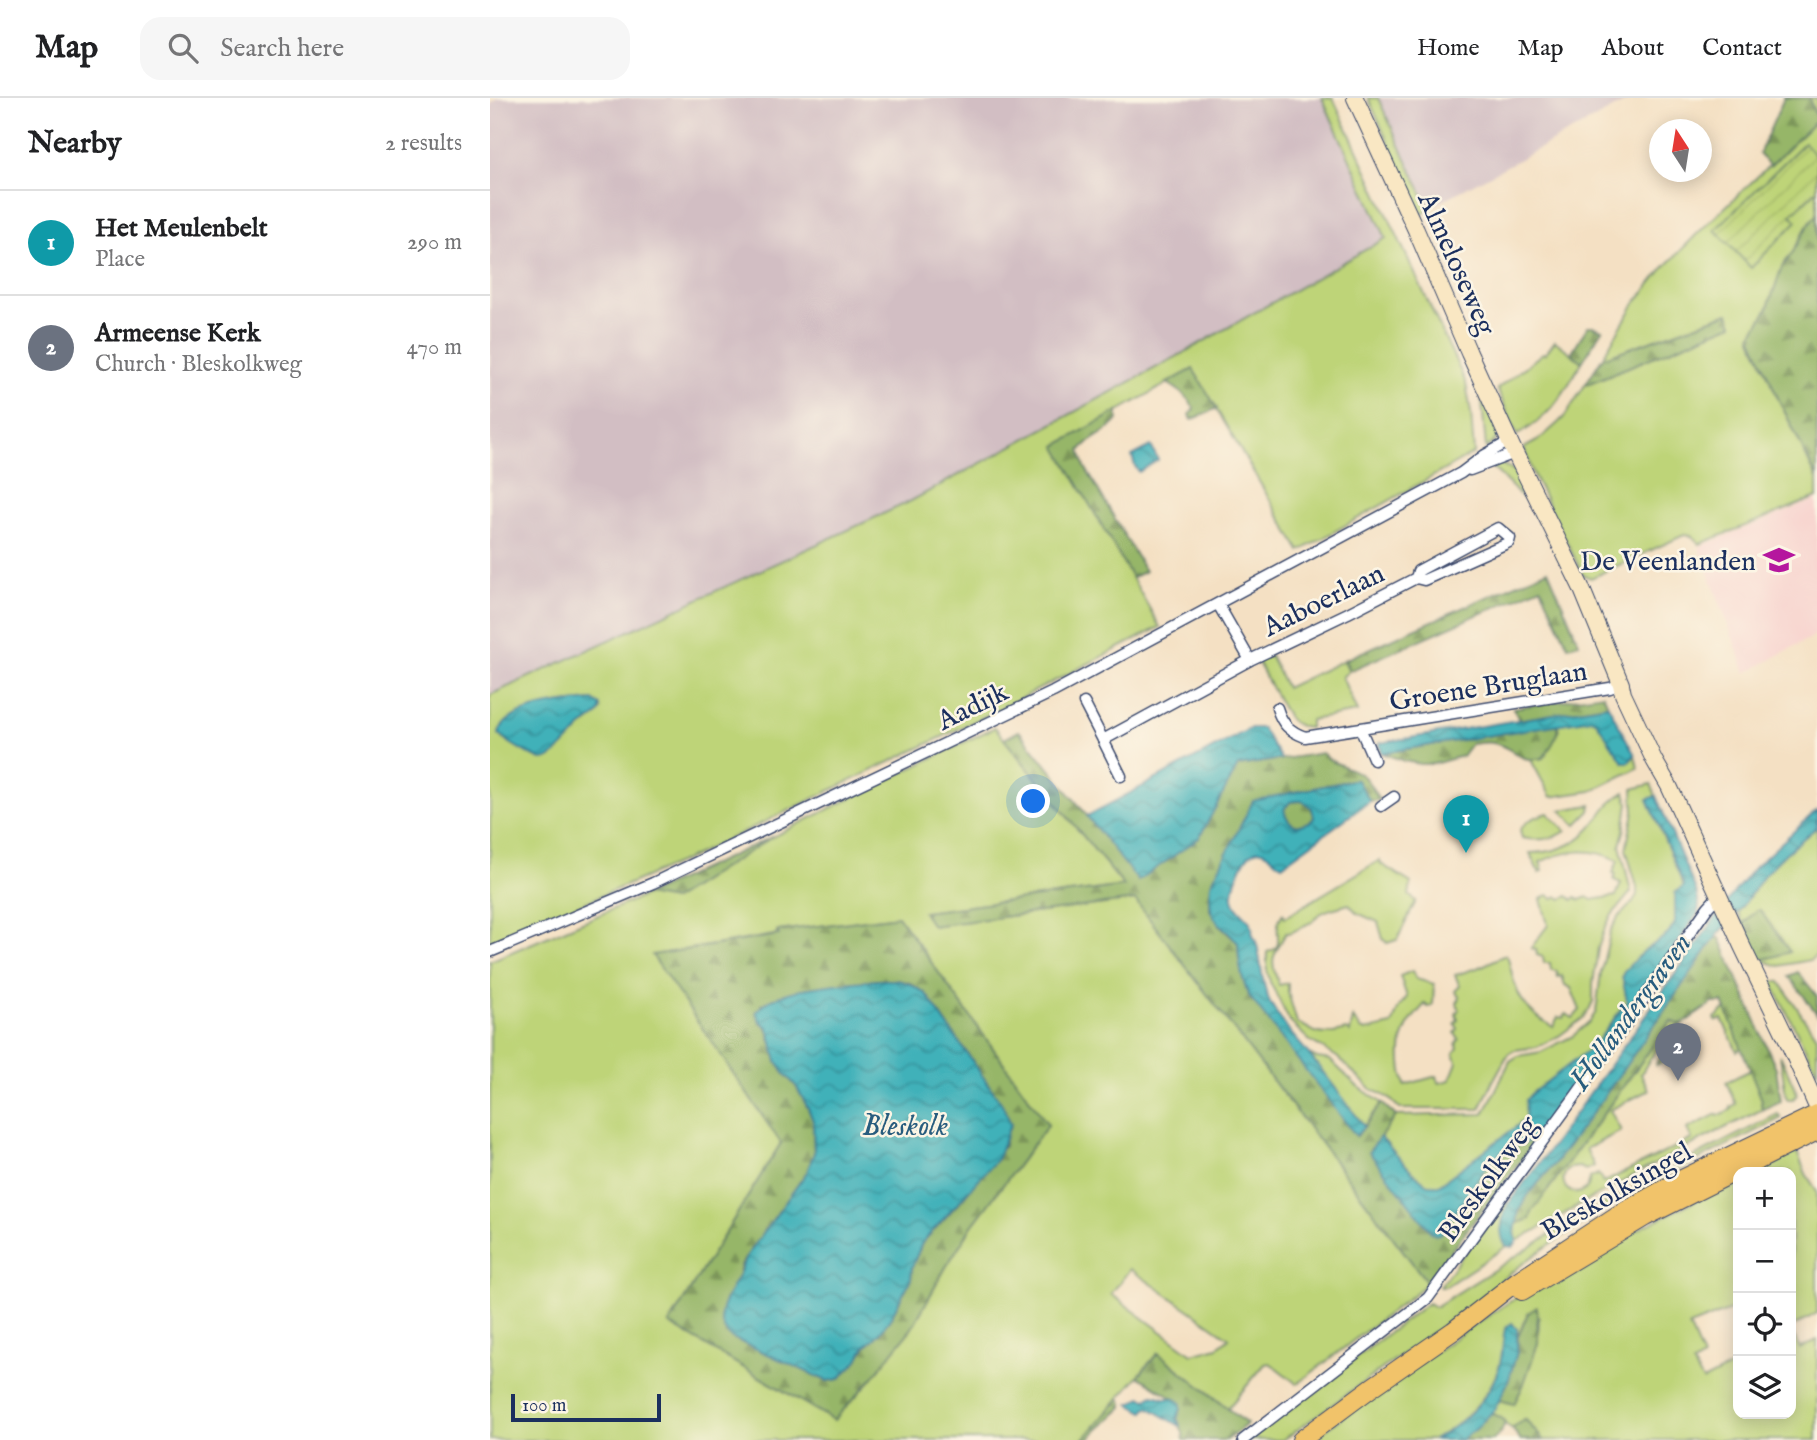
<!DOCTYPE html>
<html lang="en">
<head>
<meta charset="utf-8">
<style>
  body { margin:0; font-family:"IM FELL English",serif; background:#f6f6f6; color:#202124 }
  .controls { position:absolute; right:21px; bottom:21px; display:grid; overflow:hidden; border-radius:14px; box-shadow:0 4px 18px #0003 }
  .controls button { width:63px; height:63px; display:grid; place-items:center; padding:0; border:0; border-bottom:2px solid #e0e0e0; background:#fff; color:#202124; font:35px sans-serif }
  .compass { position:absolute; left:1159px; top:21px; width:63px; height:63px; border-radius:50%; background:#fff; box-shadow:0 4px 18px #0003; rotate:348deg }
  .scale { position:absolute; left:21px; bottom:18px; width:150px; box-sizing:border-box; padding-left:7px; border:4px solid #1b2f5e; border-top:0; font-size:19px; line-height:24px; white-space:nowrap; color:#1b2f5e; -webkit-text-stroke:5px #fcf5e5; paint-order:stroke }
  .you { position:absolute; left:544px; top:704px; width:24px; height:24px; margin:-18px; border:5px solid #fff; border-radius:50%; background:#1a73e8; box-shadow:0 0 0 10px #1a73e833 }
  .badge { display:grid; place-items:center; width:46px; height:46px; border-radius:50%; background:#111827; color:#fff; font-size:23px; font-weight:700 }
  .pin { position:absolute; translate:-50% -58px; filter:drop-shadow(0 2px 4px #0008) }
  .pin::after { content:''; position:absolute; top:37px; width:24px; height:21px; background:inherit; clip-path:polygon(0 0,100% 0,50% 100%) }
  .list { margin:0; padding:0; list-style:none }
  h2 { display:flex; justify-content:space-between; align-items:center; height:91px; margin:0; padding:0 28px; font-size:30px }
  h2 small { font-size:23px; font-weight:400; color:#757577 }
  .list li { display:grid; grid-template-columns:46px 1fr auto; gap:21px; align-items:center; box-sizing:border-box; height:105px; padding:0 28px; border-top:2px solid #e0e0e0 }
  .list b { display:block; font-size:26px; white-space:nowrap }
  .list p { margin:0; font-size:23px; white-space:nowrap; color:#757577 }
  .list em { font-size:23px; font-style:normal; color:#757577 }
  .icon { flex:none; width:38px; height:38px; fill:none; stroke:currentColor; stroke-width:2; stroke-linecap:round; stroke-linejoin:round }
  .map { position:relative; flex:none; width:1327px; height:1342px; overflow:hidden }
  header { display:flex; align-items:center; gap:42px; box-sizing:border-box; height:98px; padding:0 35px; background:#fff; border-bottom:2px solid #e0e0e0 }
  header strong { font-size:33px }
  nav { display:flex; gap:38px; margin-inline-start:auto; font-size:24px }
  .search { width:490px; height:63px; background:#f6f6f6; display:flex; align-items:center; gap:18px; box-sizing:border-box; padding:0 24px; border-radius:21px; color:#757577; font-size:26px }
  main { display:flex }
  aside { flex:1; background:#fff }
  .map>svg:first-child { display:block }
  .built { fill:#f7d0cc }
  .industrial { fill:#d2bec3 }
  .grass { fill:#bed478; stroke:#6c826b; stroke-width:2; fill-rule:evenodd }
  .forest { fill:url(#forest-firs); stroke:#587263; stroke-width:2; fill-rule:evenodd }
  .garden { fill:url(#garden-furrows); stroke:#6c826b; stroke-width:2 }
  .water { fill:url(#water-waves); stroke:#2e708c; stroke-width:2; fill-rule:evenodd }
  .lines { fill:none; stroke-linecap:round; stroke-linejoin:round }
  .street-casing { stroke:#3c4a6d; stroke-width:13 }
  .secondary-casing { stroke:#3c4a6d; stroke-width:18 }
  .primary-casing { stroke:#3c4a6d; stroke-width:20 }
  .street { stroke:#fff; stroke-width:10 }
  .secondary { stroke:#f9e7c3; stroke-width:16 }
  .primary { stroke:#f1c36a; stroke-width:18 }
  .labels { text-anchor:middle; stroke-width:5; stroke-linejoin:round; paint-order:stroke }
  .street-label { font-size:28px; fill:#1b2f5e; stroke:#fcf5e5 }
  .poi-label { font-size:28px; fill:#1b2f5e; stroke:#fcf5e5; text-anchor:end }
  .water-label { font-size:30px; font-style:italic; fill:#285c7e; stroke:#fcf5e5 }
</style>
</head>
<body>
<header>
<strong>Map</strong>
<div class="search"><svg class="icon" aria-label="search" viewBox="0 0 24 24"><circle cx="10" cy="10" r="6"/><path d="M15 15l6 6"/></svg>Search here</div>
<nav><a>Home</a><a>Map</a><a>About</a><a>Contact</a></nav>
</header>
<main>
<aside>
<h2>Nearby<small>2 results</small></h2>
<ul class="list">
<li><span class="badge" style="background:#0f9aa8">1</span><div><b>Het Meulenbelt</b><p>Place</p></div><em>290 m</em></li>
<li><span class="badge" style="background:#6b7280">2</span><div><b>Armeense Kerk</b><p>Church · Bleskolkweg</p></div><em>470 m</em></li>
</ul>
</aside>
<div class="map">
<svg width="1327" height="1342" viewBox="0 0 1327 1342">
  <defs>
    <pattern id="forest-firs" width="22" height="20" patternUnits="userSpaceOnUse" patternTransform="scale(1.75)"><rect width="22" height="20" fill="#96b668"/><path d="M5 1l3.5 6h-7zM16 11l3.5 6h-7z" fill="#7a9459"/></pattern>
    <pattern id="garden-furrows" width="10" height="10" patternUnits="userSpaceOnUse" patternTransform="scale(1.75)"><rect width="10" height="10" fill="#bed478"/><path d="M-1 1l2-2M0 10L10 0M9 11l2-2" fill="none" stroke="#a3b66a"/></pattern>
    <pattern id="water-waves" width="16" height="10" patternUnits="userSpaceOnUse" patternTransform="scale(1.75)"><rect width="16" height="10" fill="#40b1b9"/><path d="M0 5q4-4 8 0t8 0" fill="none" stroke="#35909a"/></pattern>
  </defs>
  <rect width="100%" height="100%" fill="#fcf5e5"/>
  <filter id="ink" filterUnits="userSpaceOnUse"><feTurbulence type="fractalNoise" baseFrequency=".0143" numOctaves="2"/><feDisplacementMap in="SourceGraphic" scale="14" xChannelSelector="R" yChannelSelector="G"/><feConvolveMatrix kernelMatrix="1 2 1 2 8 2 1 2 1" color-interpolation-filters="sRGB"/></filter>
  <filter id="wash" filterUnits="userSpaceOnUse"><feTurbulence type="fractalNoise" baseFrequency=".00686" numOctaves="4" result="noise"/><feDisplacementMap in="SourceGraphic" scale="28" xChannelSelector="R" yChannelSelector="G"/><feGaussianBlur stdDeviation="1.57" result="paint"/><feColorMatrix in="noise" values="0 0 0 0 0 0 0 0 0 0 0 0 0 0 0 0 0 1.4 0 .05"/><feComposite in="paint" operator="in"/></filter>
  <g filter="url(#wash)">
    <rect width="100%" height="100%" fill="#f4e0c3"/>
    <path class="built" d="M1327,401V536L1256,575L1209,449Z"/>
    <path class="industrial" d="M7,0H832L896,140L695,254L421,403L0,597V7Z
      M888,0H1143L939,110Z"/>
    <path class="grass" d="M832,0H843L976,285L981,315L984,355L810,453L703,271L567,348L670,529L502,615L193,763L0,845V597L421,403L695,254L896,140ZM103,602L111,611L106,618L50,661L13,641L9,636C15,609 79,604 103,602Z
      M878,0H888L939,110L931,117Z
      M1319,0H1327V117L1318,127L1303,154L1292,169L1277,212L1261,238L1288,300L1327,380V399L1210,446L1202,438L1194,437L1101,480L1093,477L1044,378L1034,350L1049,342L1068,325L1075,318L1095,287L1243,226L1238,215L1112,260L1144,207L1172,172L1207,136L1327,22Z
      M1065,243L1092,264C1073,296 1061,319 1027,337L1007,291L1053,255L1055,256Z
      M991,294L1010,334L1004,344L996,350Z
      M1011,366L1028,374L1044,411L1003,370L1007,367Z
      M780,557L796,590L854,562L859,573L852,579L867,614L820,622V630C811,630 805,627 798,620L767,563Z
      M1095,621H1102L1106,623L1142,661L1145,657L1148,670L1101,693L1061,699L1041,662L1053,660L1069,632L1067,626Z
      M505,629L514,641L634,788L434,814L442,828L645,802L937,1184L933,1189L807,1286L780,1265L775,1266L738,1310L668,1255L593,1342H0V863L156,797L183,802L282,739ZM408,818L558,1027L482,1128L456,1169L422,1230L379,1284L343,1322L179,1226L291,1045L163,857L290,836L288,833ZM640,1171L738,1239L739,1240L728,1249L702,1256L621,1196Z
      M1161,686L1166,698L1158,701L1194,789L1185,795V825L1178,837L1165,845L1132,878L1137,903L1105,947L1041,996L1036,1002L1035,1022L949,1087C944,1087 943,1088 937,1086C923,1078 902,1051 890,1039L906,1018L994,1016L1020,963L1028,958L1051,954L1083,938L1100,923L1106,914L1111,874L1121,832L1128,820L1142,805L1147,797V789L1136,751L1144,714L1143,691Z
      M1135,694L1138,705L1134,733L1130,747L1141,794L1121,818L1115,830L1108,850L1103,886V903L1099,912L1093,920L1069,938L1047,949L1025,952L1018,956L1003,983L990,1011H910L899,1000L881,991L847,959L819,942L800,924L780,884L777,872V854C794,850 786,841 788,827C788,823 790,820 793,815L795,819L890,762L891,766L921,785L919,797L926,803L907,842L897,845L893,841L888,824L867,815L859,806C846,810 829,812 822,824C813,827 805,835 796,835C782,859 779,860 789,887L798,885V894L807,925C814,927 817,930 823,933C833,939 846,934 857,932L860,934L863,920L871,931L875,933L902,927L909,909L917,899L910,878L922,873L926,881L944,886L943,906L938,909L935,906C929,913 921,921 917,929C908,947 910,968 915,987L947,978L949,985L960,982L967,964L964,955L968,950L966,945L969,942L965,935L968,931L965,925L968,922L966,916L969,911L967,905L970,900L965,893L970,888L965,877L990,869L1015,857L1018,860C1027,897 1029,909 1063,929L1068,919L1074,920L1076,916L1083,920L1090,912L1081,890L1075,887L1072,878L1068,879L1067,873L1061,872L1060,865H1054L1053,859L1047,857L1046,851L1041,850L1058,827L1051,801L1058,797L1063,801L1067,798L1072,801L1078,798L1083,802L1086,799L1090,802L1097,799L1102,802L1126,798L1131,785L1124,782L1126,776L1123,775L1128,762C1101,749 1076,752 1050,764L1053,773L1049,775V772L1047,771L1040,755C1064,755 1084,748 1100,731C1113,716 1117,704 1135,694Z
      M1101,707L1100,713L1086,727L1071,712Z
      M1058,715L1076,733C1063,742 1047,743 1032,740L1030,732C1036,722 1047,718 1058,715Z
      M1327,729V784L1323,794L1327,805V857L1320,862L1289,868L1272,862L1300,854L1268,813H1266L1253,826L1248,814L1276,775L1296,755Z
      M1281,883L1290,884L1327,940V974Z
      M1236,911L1252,950L1247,953L1232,921L1226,923L1225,920Z
      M1181,923L1191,927C1173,941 1161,957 1151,976L1159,992L1120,1012L1131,1033L1096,1051L1104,1068L1096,1072L1089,1069L1080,1070C1073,1076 1071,1082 1076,1090C1083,1097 1092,1096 1098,1089L1100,1080L1108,1076L1113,1085L1202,1041L1197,1031L1227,1016L1228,1018L1242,1011L1241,1009L1246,1006L1236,984L1261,972L1272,1002L1271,1007L1273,1011C1189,1052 1107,1096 1027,1143L1025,1135L1026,1126L1040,1120L1042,1114Z
      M1191,944L1195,952L1188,956L1186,954L1177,958L1178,961L1166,967C1169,956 1182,950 1191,944Z
      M819,956L827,960L840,962L866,987L892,1005L874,1028Z
      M1290,957L1308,997L1303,1001H1297L1296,998Z
      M1288,1016L1291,1020C1187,1073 1079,1121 992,1199L793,1342H758L938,1205L945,1209L1077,1126L1151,1086Z
      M1307,1054L1316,1076L1327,1093V1215L1301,1230V1074H1261L1299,1056Z
      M1248,1081V1209L1199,1228L1213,1260L1203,1266L1213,1283L1248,1265V1316H1301V1232L1310,1251L1327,1242V1342H1053L1035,1321L1022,1331L1015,1326V1324L1010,1319L1000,1315L1009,1302L1024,1306L1048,1245L1049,1220L1038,1215L1028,1238L1027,1231L1014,1237C1014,1284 983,1320 943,1342H821C891,1292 959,1242 1032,1196C1101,1153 1176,1118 1248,1081Z
      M1013,1103L1018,1106C1013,1117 1010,1138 1017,1148L956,1188H950Z"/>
    <path class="forest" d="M1294,0H1319L1327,22L1280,68L1269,56Z
      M1327,117V380L1288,300L1261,238L1277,212L1292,169L1303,154L1318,127Z
      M1239,215L1243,226L1095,287L1112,260Z
      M1098,228H1103L1112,232L1092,264L1081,255Z
      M703,271L727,310L702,322L700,317L704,310C697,298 689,292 677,285Z
      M628,313V322C618,336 599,339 590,353L595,369L655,473L642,480L566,348Z
      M1058,472L1089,545L1078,548L1051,489L859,573L854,562Z
      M1113,596L1118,607L1029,622L1023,610Z
      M1067,626C1070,638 1060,650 1053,660C1029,665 1030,654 1010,647C1001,643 991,645 981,646L972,658L944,666H930L914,663L892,655Z
      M529,633L649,782L732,695L748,668L832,655C843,668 860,668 873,678C880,684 884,694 889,702L880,703L866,681L801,695L721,786L720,812L731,829L748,845L749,862L867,1038L892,1005L906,1018L879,1054L927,1115L997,1068L1012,1053L1048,1040L937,1184L645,802L442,828L433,814L634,788L514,641Z
      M812,703L823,710L824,720L820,724L806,728C798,724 795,719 794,711L800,704Z
      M282,739L183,802L156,797Z
      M1266,812H1270L1300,854L1272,862L1253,826Z
      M408,818L558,1027L482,1128L456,1169L422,1230L379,1284L344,1322L179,1226L291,1045L162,857L289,837L287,833ZM387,882H407L420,885L436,896L484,965L521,1026L516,1036L514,1048L473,1100L432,1145L422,1169L421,1181L400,1221L385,1240L375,1248L368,1262L349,1281L337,1283L255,1245L235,1202L248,1179L251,1167L258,1156L317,1074L324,1055L323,1023L318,1010L306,988L294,975L287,963L277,929L270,923L271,907C306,889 348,886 387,882Z
      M1226,839L1230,840L1286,970L1291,1003L1273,1011L1271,1007L1272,1002L1233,904L1230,905H1223L1191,927L1181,923L1042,1114L1040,1121L1026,1126L1029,1112L1038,1097L1066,1064L1106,1010Z
      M1308,874L1327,898V916L1299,878Z
      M1047,1209L1048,1245L1033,1288L1024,1306L1009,1302L1018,1284L1027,1254L1028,1238L1038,1215Z
      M668,1255L757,1326L737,1342H694L693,1335L687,1320L691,1311V1305L648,1278Z
      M630,1300L633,1305V1309L607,1332L599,1342H593Z
      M1000,1315L1010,1319L1015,1324L1011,1335L1003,1342H971L986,1331Z
      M1035,1321L1053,1342H1031L1022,1331Z"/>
    <path class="garden" d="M1314,45L1327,59V92L1301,117L1307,123L1261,170L1225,132Z"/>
    <path class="water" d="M661,348L668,362L649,374L645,368L642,358Z
      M103,602L110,607C110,612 111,613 107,617C104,621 98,623 94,627C85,635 64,663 52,662C46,661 13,642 9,636C15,608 78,604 103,602Z
      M1118,607L1145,657L1139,664H1133L1106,623L1102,621L892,655L889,645Z
      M761,630H772L791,661L748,668L709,740L648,783L597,718Z
      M866,681L880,703L792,767C784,764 775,749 765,753C753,758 742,788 743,800C744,811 757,817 761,826C765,835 760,828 763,837C764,840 766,843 767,847C772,866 771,886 780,904C793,929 809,943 825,964C842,985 858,1007 874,1028L866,1038L760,899C751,882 749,864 748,845C726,819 717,825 721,786L763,703ZM806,703H812L822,710L824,720L820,724L806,728C798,724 795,719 794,711L800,704Z
      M1166,698L1206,793L1209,807L1208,815L1136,921L1048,1040L1012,1053L997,1068L951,1135L946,1137L941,1134L879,1054L890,1039C902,1051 924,1079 938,1086C943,1088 944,1087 949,1087L1035,1022L1036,1002L1041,996L1105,947L1137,903L1132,878L1135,872L1153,854L1178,836L1185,825V795L1194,788L1158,701Z
      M1327,712V729L1296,755L1276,775L1248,814L1226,839L1106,1010L1066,1064L1038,1097L1029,1112L1025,1135L1027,1143L1023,1149L1017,1148L1013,1144L1011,1133L1014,1114L1021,1102L1057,1055L1241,798L1264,770Z
      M387,882C410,881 418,883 436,896L512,1006L521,1026C515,1037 513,1049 507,1061L432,1145L422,1169L421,1181L400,1221L391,1233L385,1240L375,1248L368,1262L349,1281L337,1283L240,1239C221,1219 236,1201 246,1182C251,1174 253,1164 258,1156L317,1074L324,1055L323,1023L318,1010L306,988L294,975L287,963L278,929L270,923L266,914C286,888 355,885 387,882Z
      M1022,1225L1027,1231V1254L1018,1284L1005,1311L986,1331L971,1342H943C972,1326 999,1302 1009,1270C1013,1257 1012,1244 1015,1231Z
      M663,1297C668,1297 670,1300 675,1300C683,1301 685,1299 691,1305V1311L687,1320L690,1328L658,1309L654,1314L640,1306L645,1304L651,1299L657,1301Z"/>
  </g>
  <g filter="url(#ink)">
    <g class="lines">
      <defs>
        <path id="street" d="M980,372L1025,355
          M728,506L760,562
          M594,605L613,642L760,562L858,515L926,480L928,473L1008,430L1020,440L1019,444L1015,446L934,482L926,480
          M787,610C792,626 799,633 815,639L1120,590L1131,586
          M870,630L884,662
          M613,642L631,678
          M891,708L904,699
          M0,854L163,785L563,594L971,375L995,357L1020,343
          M753,1342L938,1200L1087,996L1218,809L1228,798"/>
        <path id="secondary" d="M865,0L926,132L979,255L1023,351L1091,489L1131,586L1133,596L1164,662L1179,688L1251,846L1296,939L1327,1009"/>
        <path id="primary" d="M1032,1193L1155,1119L1327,1033
          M811,1342L881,1290L963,1233L1027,1183L1126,1118L1192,1081L1327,1016"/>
      </defs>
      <use href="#street" class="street-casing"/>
      <use href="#secondary" class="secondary-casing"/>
      <use href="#primary" class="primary-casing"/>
      <use href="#street" class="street"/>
      <use href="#secondary" class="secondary"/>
      <use href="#primary" class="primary"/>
    </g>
  </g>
  <defs>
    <symbol id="school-bare" viewBox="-9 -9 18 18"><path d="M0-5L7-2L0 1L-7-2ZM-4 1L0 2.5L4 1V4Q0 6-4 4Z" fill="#b5179e" stroke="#fcf5e5" stroke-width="2.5" paint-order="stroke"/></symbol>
  </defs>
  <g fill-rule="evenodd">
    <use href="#school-bare" x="1267" y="440" width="44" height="44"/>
  </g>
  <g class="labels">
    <g class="street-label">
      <text transform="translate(968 165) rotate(66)" y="10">Almeloseweg</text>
      <text transform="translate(833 501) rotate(-26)" y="10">Aaboerlaan</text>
      <text transform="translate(998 587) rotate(-9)" y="10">Groene Bruglaan</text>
      <text transform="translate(482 607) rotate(-26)" y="10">Aadijk</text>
      <text transform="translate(997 1080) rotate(-54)" y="10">Bleskolkweg</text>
      <text transform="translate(1126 1092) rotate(-30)" y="10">Bleskolksingel</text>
    </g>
    <g class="poi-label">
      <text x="1266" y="472">De Veenlanden</text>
    </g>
    <g class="water-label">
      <text transform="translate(1140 913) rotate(-54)" y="10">Hollandergraven</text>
      <text x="415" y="1037">Bleskolk</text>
    </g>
  </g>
</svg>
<div class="controls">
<button>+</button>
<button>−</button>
<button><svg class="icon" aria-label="locate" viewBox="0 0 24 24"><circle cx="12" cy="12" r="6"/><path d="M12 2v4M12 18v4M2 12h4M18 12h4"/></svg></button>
<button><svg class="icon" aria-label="layers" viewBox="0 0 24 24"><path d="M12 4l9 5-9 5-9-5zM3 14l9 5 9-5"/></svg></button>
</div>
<svg class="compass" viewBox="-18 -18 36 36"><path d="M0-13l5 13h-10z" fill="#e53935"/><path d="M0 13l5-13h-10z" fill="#757577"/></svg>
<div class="scale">100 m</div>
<div class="you"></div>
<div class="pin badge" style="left:976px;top:755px;background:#0f9aa8">1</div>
<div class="pin badge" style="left:1188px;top:983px;background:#6b7280">2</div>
</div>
</main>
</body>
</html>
